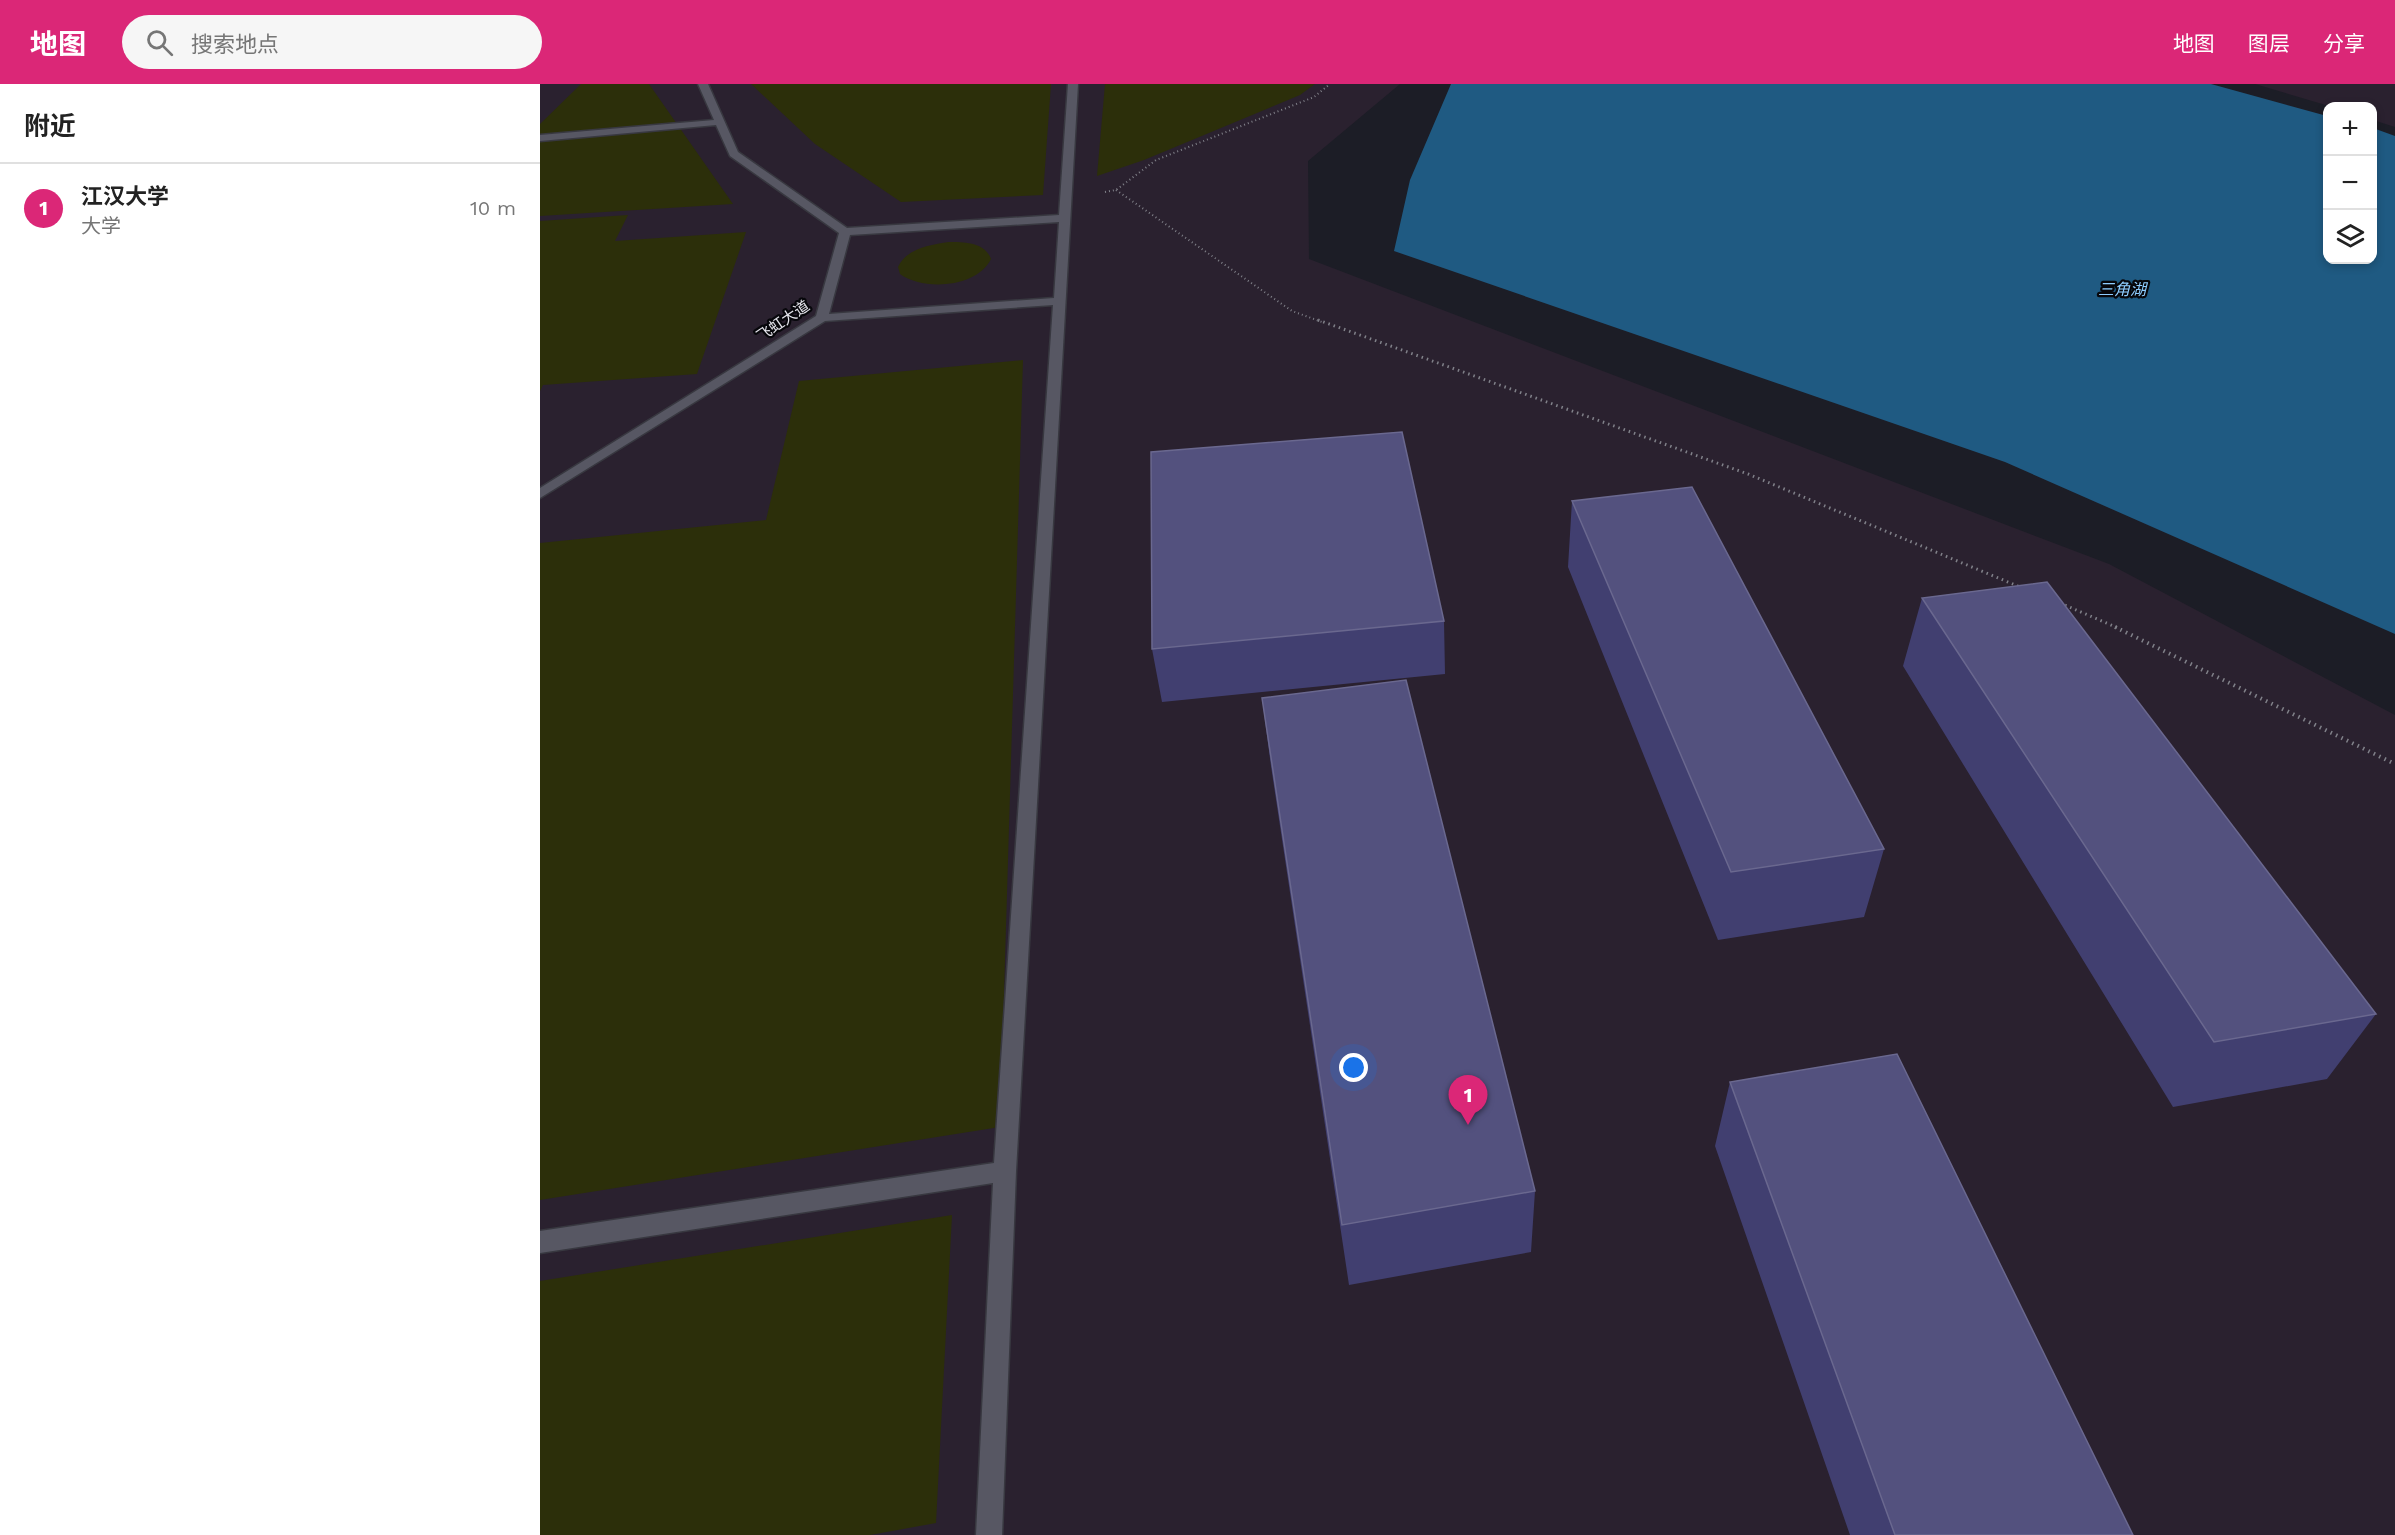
<!DOCTYPE html>
<html lang="zh">
<head>
<meta charset="utf-8">
<style>
  body { margin:0; font-family:"Work Sans","Noto Sans SC",sans-serif; background:#f6f6f6; color:#222 }
  .controls { position:absolute; right:18px; top:18px; display:grid; overflow:hidden; border-radius:12px; box-shadow:0 3px 9px #0003 }
  .controls button { width:54px; height:54px; display:grid; place-items:center; padding:0; border:0; border-bottom:2px solid #e0e0e0; background:#fff; color:#222; font:30px sans-serif }
  .you { position:absolute; left:814px; top:984px; width:21px; height:21px; margin:-15px; border:4px solid #fff; border-radius:50%; background:#1a73e8; box-shadow:0 0 0 9px #1a73e833 }
  .badge { display:grid; place-items:center; width:39px; height:39px; border-radius:50%; background:#db2777; color:#fff; font-size:20px; font-weight:700 }
  .pin { position:absolute; translate:-50% -50px; filter:drop-shadow(0 2px 3px #0008) }
  .pin::after { content:''; position:absolute; top:32px; width:21px; height:18px; background:inherit; clip-path:polygon(0 0,100% 0,50% 100%) }
  .list { margin:0; padding:0; list-style:none }
  h2 { display:flex; justify-content:space-between; align-items:center; height:78px; margin:0; padding:0 24px; font-size:26px }
  h2 small { font-size:20px; font-weight:400; color:#767676 }
  .list li { display:grid; grid-template-columns:39px 1fr auto; gap:18px; align-items:center; box-sizing:border-box; height:90px; padding:0 24px; border-top:2px solid #e0e0e0 }
  .list b { display:block; font-size:22px; white-space:nowrap }
  .list p { margin:0; font-size:20px; white-space:nowrap; color:#767676 }
  .list em { font-size:20px; font-style:normal; color:#767676 }
  .icon { flex:none; width:33px; height:33px; fill:none; stroke:currentColor; stroke-width:2; stroke-linecap:round; stroke-linejoin:round }
  .map { position:relative; flex:none; width:1855px; height:1451px; overflow:hidden }
  header { display:flex; align-items:center; gap:36px; box-sizing:border-box; height:84px; padding:0 30px; background:#db2777; color:#fff }
  header strong { font-size:28px }
  nav { display:flex; gap:33px; margin-inline-start:auto; font-size:21px }
  .search { width:420px; height:54px; background:#f6f6f6; display:flex; align-items:center; gap:15px; box-sizing:border-box; padding:0 21px; border-radius:33px; color:#767676; font-size:22px }
  main { display:flex }
  aside { flex:1; background:#fff }
  .map>svg:first-child { display:block }
  .education { fill:#2a212f }
  .green { fill:#2c2f0a }
  .water { fill:#1f5a82 }
  .lines { fill:none; stroke-linecap:round; stroke-linejoin:round }
  .lane-casing { stroke:#383840; stroke-width:3 }
  .path-far2 { stroke:#808189; stroke-width:2; stroke-dasharray:1 3; stroke-linecap:butt }
  .path-far1 { stroke:#808189; stroke-width:3; stroke-dasharray:1.5 4; stroke-linecap:butt }
  .path { stroke:#808189; stroke-width:4; stroke-dasharray:1.5 4.5; stroke-linecap:butt }
  .lane { fill:#575763; fill-rule:evenodd }
  .wall { fill:#413f70 }
  .building { fill:#53517e; stroke:#6a688f; stroke-width:1.5 }
  .labels { text-anchor:middle; stroke-width:4.5; stroke-linejoin:round; paint-order:stroke }
  .far-street-label { font-size:15px; fill:#e6e6ed; stroke:#07070b }
  .far-water-label { font-size:16px; font-style:italic; fill:#8ecdff; stroke:#07070b }
</style>
</head>
<body>
<header>
<strong>地图</strong>
<div class="search"><svg class="icon" aria-label="search" viewBox="0 0 24 24"><circle cx="10" cy="10" r="6"/><path d="M15 15l6 6"/></svg>搜索地点</div>
<nav><a>地图</a><a>图层</a><a>分享</a></nav>
</header>
<main>
<aside>
<h2>附近<small></small></h2>
<ul class="list">
<li><span class="badge">1</span><div><b>江汉大学</b><p>大学</p></div><em>10 m</em></li>
</ul>
</aside>
<div class="map">
<svg width="1855" height="1451" viewBox="0 0 1855 1451">
  <rect width="100%" height="100%" fill="#1c1d26"/>
  <path class="education" d="M0,0H860L768,77L769,175L1569,480L1855,631V1451H0Z
    M1715,0H1855V43L1833,36L1832,22H1789Z"/>
  <path class="green" d="M41,0H109L193,120L0,132V40Z
    M211,0H511L503,111L361,118L275,60Z
    M565,0H775L760,11L604,76L557,92Z
    M88,131L75,157L206,148L157,290L3,301L0,307V137Z
    M409,158C424,158 445,158 451,175C437,204 383,207 360,190L358,183C367,164 390,161 409,158Z
    M483,276L460,1043L0,1116V459L226,436L259,297Z
    M412,1131L396,1439L330,1451H0V1197Z"/>
  <path class="water" d="M911,0H1671L1787,32L1788,176H1832L1833,44L1855,52V550L1465,378L854,167L870,96Z"/>
  <g class="lines">
    <defs>
      <path id="lane" d="M158,0H168L198,68L307,144L519,131L528,0H538L476,1087L462,1451H436L453,1099L0,1169V1147L454,1079L513,221L285,237L0,414V404L276,232L299,149L190,72L176,41L0,57V51L174,36ZM519,138L514,214L289,230L310,151Z"/>
    </defs>
    <use href="#lane" class="lane-casing"/>
    <path class="path-far2" d="M576,106L752,227L782,238
      M565,108L576,106L616,76L774,13L790,0"/>
    <path class="path-far1" d="M778,236L1208,390L1480,503
      M1520,519L1578,544"/>
    <path class="path" d="M1575,543L1855,680"/>
    <use href="#lane" class="lane"/>
  </g>
  <path class="wall" d="M1032,417L1344,765L1324,833L1178,856L1028,483Z
    M1382,514L1836,930L1787,995L1633,1023L1363,582Z
    M904,537L905,590L622,618L612,565Z
    M722,614L995,1107L991,1168L809,1201L731,682Z
    M1190,998L1593,1451H1310L1175,1062Z"/>
  <path class="building" d="M862,348L904,537L612,565L611,368Z
    M1152,403L1344,765L1191,788L1032,417Z
    M1507,498L1836,930L1674,958L1382,514Z
    M866,596L995,1107L802,1141L722,614Z
    M1357,970L1593,1451H1355L1190,998Z"/>
  <g class="labels">
    <g class="far-street-label">
      <text transform="translate(243 237) rotate(-34)" y="5">飞虹大道</text>
    </g>
    <g class="far-water-label">
      <text x="1582" y="211">三角湖</text>
    </g>
  </g>
</svg>
<div class="controls">
<button>+</button>
<button>−</button>
<button><svg class="icon" aria-label="layers" viewBox="0 0 24 24"><path d="M12 4l9 5-9 5-9-5zM3 14l9 5 9-5"/></svg></button>
</div>
<div class="you"></div>
<div class="pin badge" style="left:928px;top:1041px">1</div>
</div>
</main>
</body>
</html>
